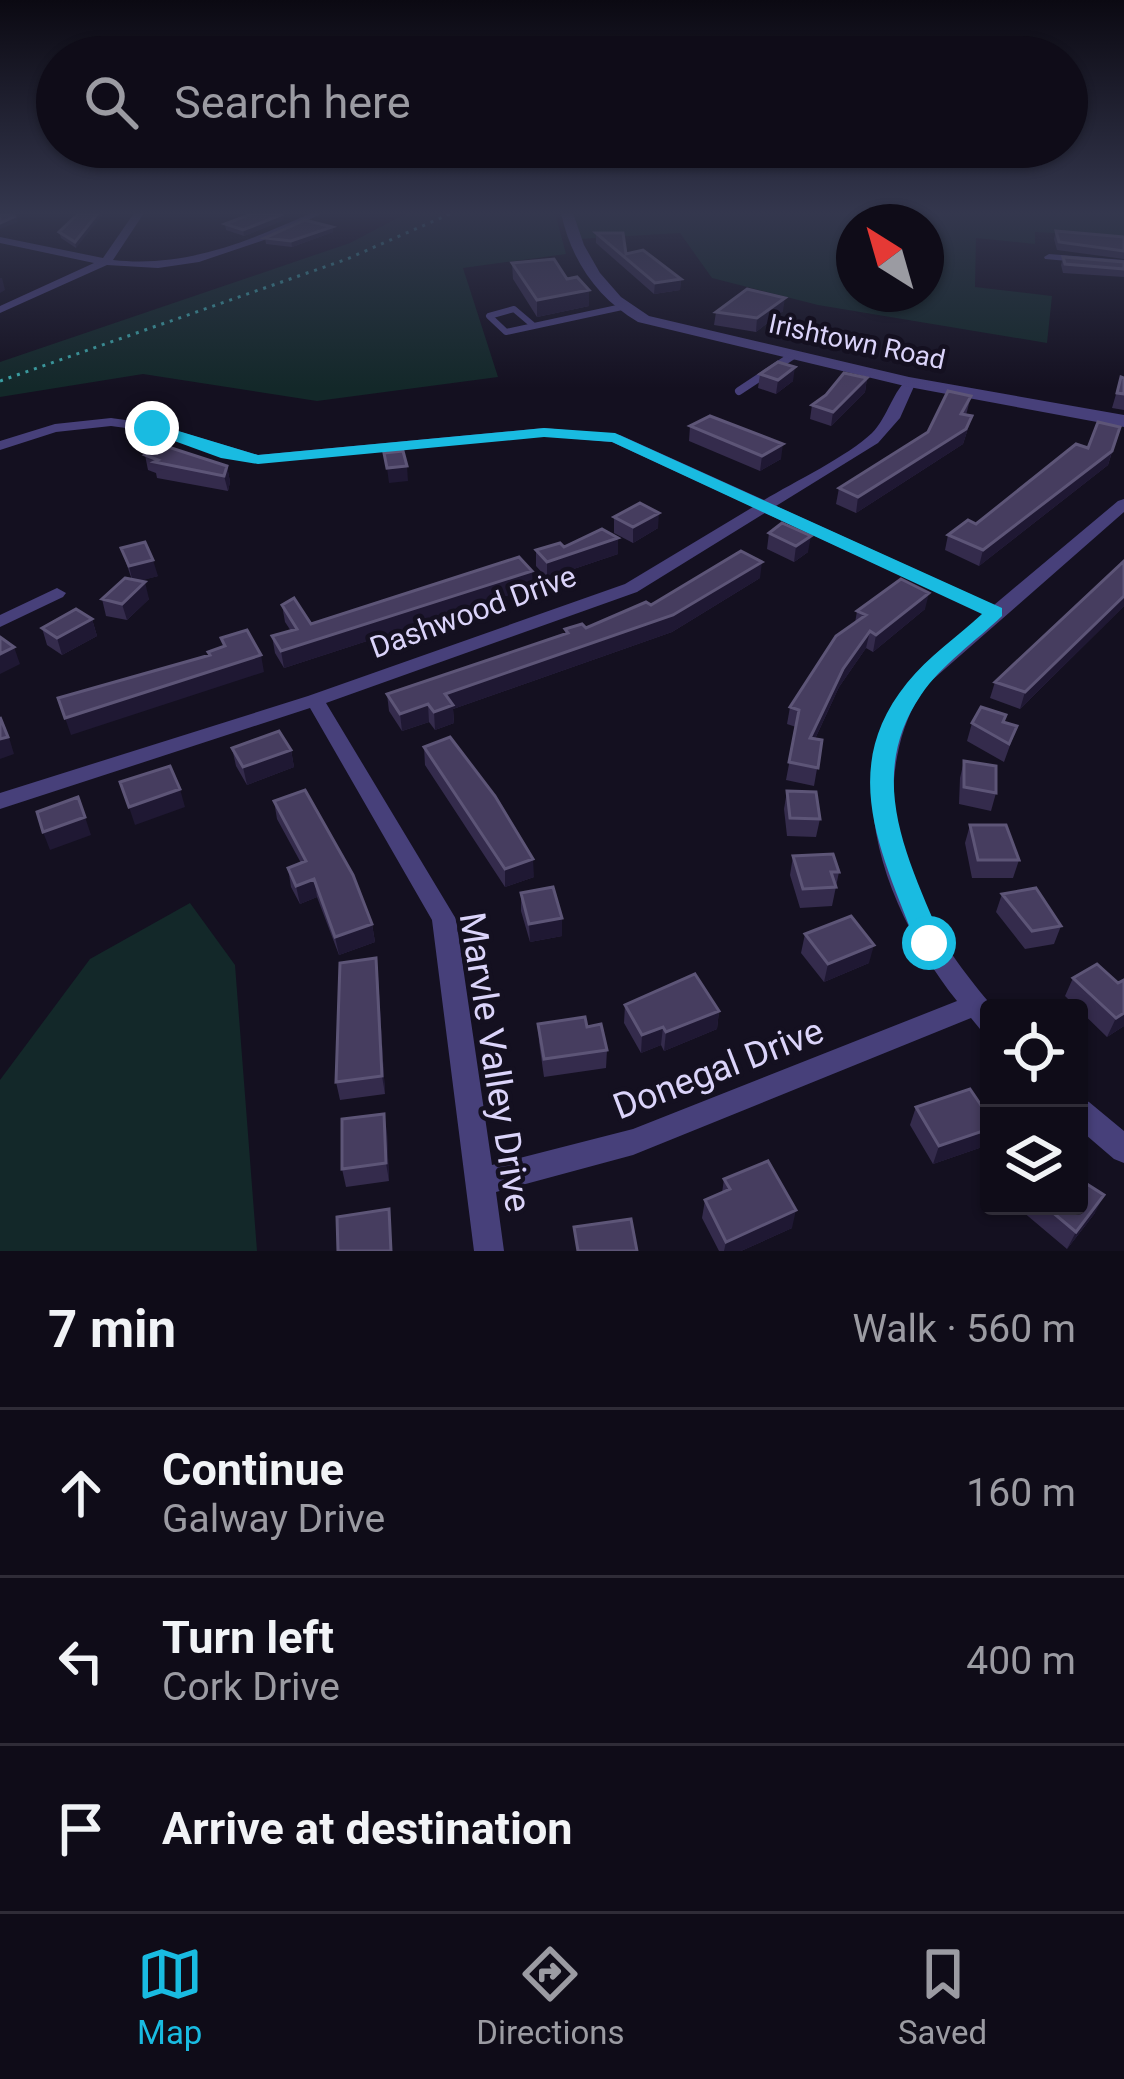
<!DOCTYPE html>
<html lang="en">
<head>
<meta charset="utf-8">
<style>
  body { margin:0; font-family:Roboto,sans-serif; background:#1d1a25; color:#f1f3f6 }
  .controls { position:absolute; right:36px; bottom:36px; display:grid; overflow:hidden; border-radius:12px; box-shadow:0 3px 9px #0004 }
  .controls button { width:108px; height:108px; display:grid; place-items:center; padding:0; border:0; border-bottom:3px solid #2f2c37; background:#0f0c18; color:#f1f3f6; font:60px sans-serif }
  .compass { position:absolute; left:836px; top:204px; width:108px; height:108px; border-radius:50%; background:#0f0c18; box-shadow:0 3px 9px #0004; rotate:323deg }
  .stop { position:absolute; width:36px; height:36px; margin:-27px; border:9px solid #19bbe1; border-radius:50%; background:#fff }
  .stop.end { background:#19bbe1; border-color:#fff; box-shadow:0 3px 12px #0008 }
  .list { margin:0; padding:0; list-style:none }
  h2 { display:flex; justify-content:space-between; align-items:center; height:156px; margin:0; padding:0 48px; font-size:51px }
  h2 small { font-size:39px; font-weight:400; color:#9b9ba2 }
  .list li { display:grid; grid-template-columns:78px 1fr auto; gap:36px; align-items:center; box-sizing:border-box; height:168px; padding:0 48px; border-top:3px solid #2f2c37 }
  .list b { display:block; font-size:45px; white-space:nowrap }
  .list p { margin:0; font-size:39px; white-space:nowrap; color:#9b9ba2 }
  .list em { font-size:39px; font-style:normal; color:#9b9ba2 }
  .icon { flex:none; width:66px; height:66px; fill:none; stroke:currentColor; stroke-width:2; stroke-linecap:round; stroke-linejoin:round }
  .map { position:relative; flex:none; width:1124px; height:1251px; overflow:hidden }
  .search { position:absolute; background:#0f0c18; box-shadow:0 3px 9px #0004; left:36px; right:36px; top:36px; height:132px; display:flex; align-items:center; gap:30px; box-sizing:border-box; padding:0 42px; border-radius:66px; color:#9b9ba2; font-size:45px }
  .sheet { height:660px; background:#0f0c18 }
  nav { display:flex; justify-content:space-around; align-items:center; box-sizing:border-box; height:168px; border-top:3px solid #2f2c37; background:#0f0c18; font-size:33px; color:#9b9ba2 }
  nav a { display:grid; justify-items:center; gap:6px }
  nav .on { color:#19bbe1 }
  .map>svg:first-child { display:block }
  .green { fill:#132829; fill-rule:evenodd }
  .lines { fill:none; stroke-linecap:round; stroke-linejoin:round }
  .path { stroke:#3ba4a6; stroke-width:3; stroke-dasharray:3 6; stroke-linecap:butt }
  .service-far1 { stroke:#47407a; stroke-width:6 }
  .service { stroke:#47407a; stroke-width:8 }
  .minor { fill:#47407a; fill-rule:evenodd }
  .tertiary { fill:#47407a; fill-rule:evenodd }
  .wall { fill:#342b4c }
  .shaded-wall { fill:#1f1833 }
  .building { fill:#463d5f; stroke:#5d5577; stroke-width:3 }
  .route { fill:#19bbe1 }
  .labels { text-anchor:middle; stroke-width:9; stroke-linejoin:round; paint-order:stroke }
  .far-street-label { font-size:27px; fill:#dbd4fa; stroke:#141020 }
  .street-label { font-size:30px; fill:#dbd4fa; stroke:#141020 }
  .near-street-label { font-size:36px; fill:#dbd4fa; stroke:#141020 }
</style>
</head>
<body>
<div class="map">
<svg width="1124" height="1251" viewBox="0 0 1124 1251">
  <rect width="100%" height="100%" fill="#141020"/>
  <path class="green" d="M407,213H555L566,254L463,268L498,377L317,401L143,374L0,397V362L350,243Z
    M574,213H1124V237L1035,232V244L976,238L975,287L1052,296L1047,343L818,305L712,278L680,233L579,239ZM854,222H926V294H854Z
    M190,903L235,965L257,1251H0V1080L90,959Z"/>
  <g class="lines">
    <path class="path" d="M0,381L347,259L452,213"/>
    <path class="service-far1" d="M514,309L534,326L506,332L489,316Z
      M534,326L622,307"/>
    <path class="service" d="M739,391L792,356"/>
    <path class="minor" d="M134,213H144L113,260C184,268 247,242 311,213H323L264,240L199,262L158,268L107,265L0,313V306L94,263L0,243V237L103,258Z
      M1049,254L1124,260V266L1045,259L1044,257Z
      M909,378L916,382L900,418L878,443L776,506L994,605L1118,501L1124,499V512L930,682C912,703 902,730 897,757C879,852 935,940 994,1008H989V1032L980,1029L971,1018L633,1155L496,1192L504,1251H474L432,920L310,708L0,809V793L308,696L625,584L753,507L612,442L544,436L258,463L148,431L111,426L56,432L0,450V441L55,424L111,418L154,424L258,455L544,428L620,435L764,500C794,482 848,456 872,433C888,417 893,390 909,378ZM765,513L984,614C959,636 929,656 908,683C833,780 889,916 957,1001L633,1129L492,1165L456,919L326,703L637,592Z
      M57,588L66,593L63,597L0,627V615Z
      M1079,1098L1089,1102L1124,1131V1163L1114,1159L1079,1129Z"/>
    <path class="tertiary" d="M561,213H573L584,245L600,273L621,297L649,316L909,377L1124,415V427L909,387L638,322C597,298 571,260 561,213Z"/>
  </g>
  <path class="wall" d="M79,213L76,248L61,238L59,232Z
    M284,220L244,236L226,230L225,224Z
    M332,227L333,232L292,247L266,244L265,238Z
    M1056,231L1124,237V259L1057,250L1054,239Z
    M596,233L626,254L681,279L680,290L654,294L596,243Z
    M1063,257L1124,262V277L1063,273L1061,265Z
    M512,263L567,279L589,306L537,317L513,279Z
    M783,311L756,332L714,325L716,312Z
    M760,374L793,381L776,394L758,388Z
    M1121,377L1124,378V410L1112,408Z
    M867,378L865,392L831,426L810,419L812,405L826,395Z
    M971,396L966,415L972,416L963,444L856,513L836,504L839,488L928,432Z
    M690,426L781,459L760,471L689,441Z
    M1120,427L1108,465L979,566L945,550L948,535L976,524Z
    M145,455L227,466L230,482L228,491L157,478L156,473L148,470Z
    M614,517L658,528L633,543L614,533Z
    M769,533L808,552L794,562L767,549Z
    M618,538V554L547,578L536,566V550Z
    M121,548L158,576L138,581L149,599L127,620L106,616L102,599L132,580Z
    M1124,561V606L1020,709L990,698L995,682Z
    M760,578L672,632L453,709L454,723L435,730L429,722L402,731L389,711L387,694L565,634V629L586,628L651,605Z
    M533,587L284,668L275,653L272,636L291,631L285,622L282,605L311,624Z
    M925,609L873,652L866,648L839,687L815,739L822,740L814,786L786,780L796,727L787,724L790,707L855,623L857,611Z
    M92,619L97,636L62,655L47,645L42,628Z
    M1004,722L1017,726L1004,762L967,741L972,723Z
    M424,747L534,877L505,887L425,765Z
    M232,748L291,750L294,767L247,785L236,766Z
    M964,761L996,793L991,811L959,804L960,778Z
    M787,791L820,819L816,837L787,836L784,809Z
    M274,801L372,924L375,942L339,955L317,897L300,904L291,887L288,868L301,863L277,819Z
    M970,825L1019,860L1013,878H972L965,843Z
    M793,856L839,872L832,906L800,908L790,875Z
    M521,893L562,936L530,942L521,911Z
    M1002,894L1061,926L1054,944L1025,949L996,912Z
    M805,934L869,963L824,982L801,953Z
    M378,976L385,1094L340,1100L336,1082Z
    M1073,978L1118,983L1124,980V1026L1107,1037L1065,996Z
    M625,1005L719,1011L717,1029L664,1051L661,1045L641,1053L624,1023Z
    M538,1024L607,1050L606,1068L544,1077L539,1042Z
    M916,1107L988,1145L933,1164L910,1125Z
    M387,1132L389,1181L346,1187L342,1169Z
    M724,1179L792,1228L741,1251H719L702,1218L705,1200L722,1193Z
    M1016,1206H1079L1095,1213L1067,1249Z"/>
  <path class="shaded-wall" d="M98,213H104L76,248L75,242Z
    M283,214L284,220L244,236L243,230Z
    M16,216L18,222L0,229V223Z
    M332,227L333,232L292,247L291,241Z
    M0,278H2L5,290L0,293Z
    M681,279L680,290L654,294L655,283Z
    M589,290V306L537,317V300Z
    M785,298L783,311L756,332L757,318Z
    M795,367L793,381L776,394L778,380Z
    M867,378L865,392L831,426L833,412Z
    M972,416L963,444L856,513L858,497Z
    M783,444L781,459L760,471L762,456Z
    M1112,451L1108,465L979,566L983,550Z
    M227,466L230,482L228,491L224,476Z
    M407,466L408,481L389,483L387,468Z
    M659,513L658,528L633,543V527Z
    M811,536L808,552L794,562L796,546Z
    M618,538V554L547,578V562Z
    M153,560L158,576L133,583L129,566Z
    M762,562L760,578L672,632L453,709L454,723L435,730L434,712L445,694Z
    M532,571L533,587L284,668L281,651Z
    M145,582L149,599L127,620L122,604Z
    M929,593L925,609L873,652L876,635Z
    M1124,596V606L1020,709L1025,692Z
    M92,619L97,636L62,655L57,638Z
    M870,631L866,648L839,687L807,756L810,738L843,669Z
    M14,647L20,664L0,674V654Z
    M261,655L264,672L71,735L65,718Z
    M428,704L429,722L402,731L400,714Z
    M8,734L14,754L0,759V739Z
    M291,750L294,767L247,785L243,767Z
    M180,789L185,807L135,825L129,807Z
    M85,817L91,835L50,850L43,832Z
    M533,859L534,877L505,887V869Z
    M314,879L317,897L300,904L296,886Z
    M562,918V936L530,942L529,924Z
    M372,924L375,942L339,955L335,937Z
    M874,945L869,963L824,982L828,964Z
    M376,958L378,976L385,1094L382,1076Z
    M719,1011L717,1029L664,1051L666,1032Z
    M1124,1013V1026L1107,1037L1116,1018Z
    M663,1027L661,1045L641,1053L642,1035Z
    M384,1114L387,1132L389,1181L386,1163Z
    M989,1129L988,1145L933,1164L939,1146Z
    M1104,1195L1095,1213L1067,1249L1076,1232Z
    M796,1210L792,1228L741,1251H724L726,1242Z"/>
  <path class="building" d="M79,213H98L75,242L59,232Z
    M254,213L283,214L243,230L225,224Z
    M0,215L16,216L0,223Z
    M305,220L332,227L291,241L265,238Z
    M1056,231L1124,237V251L1059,242Z
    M596,233H623L626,254L643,250L681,279L655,283Z
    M1063,257L1124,262V269L1065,264Z
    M554,259L567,279L577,277L589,290L537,300L512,263Z
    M747,289L785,298L757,318L716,312Z
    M778,362L795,367L778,380L760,374Z
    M844,373L867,378L833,412L812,405L826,395Z
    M1121,377L1124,378V394L1117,393Z
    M948,391L971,396L961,414L972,416L966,429L858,497L839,488L928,432Z
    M710,416L783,444L762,456L690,426Z
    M1098,422L1120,427L1112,451L983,550L948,535L968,520L976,524L1076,444L1088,448Z
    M162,445L227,466L224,476L154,462L158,460L145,455Z
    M403,451L407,466L387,468L384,453Z
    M640,503L659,513L633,527L614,517Z
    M782,523L811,536L796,546L769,533Z
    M602,529L618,538L547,562L536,550L560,543L564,547Z
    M145,542L153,560L129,566L121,548Z
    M741,551L762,562L673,615L445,694L453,705L434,712L428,704L400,714L387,694L568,633L565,629L582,624L586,628L646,602L651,605Z
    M519,557L532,571L281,651L272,636L297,629L282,605L294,598L311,624Z
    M1124,561V596L1025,692L995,682Z
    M125,578L145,582L122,604L102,599Z
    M901,579L929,593L876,635L870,631L843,669L810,738L822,740L818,768L789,762L799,710L790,707L836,636L866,615L857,611Z
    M76,609L92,619L57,638L42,628Z
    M247,630L261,655L65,718L58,698L210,655L208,652L225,646L221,638Z
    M0,637L14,647L0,654Z
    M981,707L1006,715L1003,722L1017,726L1009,744L972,723Z
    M0,717L8,737L0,739Z
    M279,731L291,750L243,767L232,748Z
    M450,737L495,796L533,859L505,869L424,747Z
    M964,761L996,766V793L964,787Z
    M170,766L180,789L129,807L120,782Z
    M305,790L353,875L372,924L335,937L314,879L296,886L288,868L306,861L274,801Z
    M787,791L816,792L820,819L790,818Z
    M78,797L85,817L43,832L37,812Z
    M970,825H1006L1019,860H978Z
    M833,854L839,872H831L836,887L803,889L793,856Z
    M553,887L562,918L529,924L521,893Z
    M1036,888L1061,926L1032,931L1002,894Z
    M851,916L874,945L828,964L805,934Z
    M376,958L382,1076L336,1082L340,963Z
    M1097,964L1118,983L1124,980V1013L1116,1018L1073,978Z
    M695,974L719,1011L666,1032L663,1027L642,1035L625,1005Z
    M585,1017L587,1027L601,1024L607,1050L544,1059L538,1024Z
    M970,1089L989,1117V1129L939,1146L916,1107Z
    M384,1114L386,1163L342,1169V1119Z
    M768,1161L796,1210L726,1242L705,1200L730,1189L724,1179Z
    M1079,1179L1104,1195L1076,1232L1045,1206H1079Z
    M389,1209L391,1251H338L337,1217Z
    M631,1219L637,1251H578L574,1227Z"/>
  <linearGradient id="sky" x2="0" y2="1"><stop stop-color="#0b0912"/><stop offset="0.55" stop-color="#34374e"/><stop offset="1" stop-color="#34374e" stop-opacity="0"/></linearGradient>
  <rect width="1124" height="388" fill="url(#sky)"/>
  <path class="route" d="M152,423L258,455L544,428L615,433L1002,608V616C976,641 941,665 921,695C864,778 909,861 943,943L939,951H920L916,943C882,854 837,769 907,683C928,657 958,636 982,614L612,442L544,437L258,464L221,458L147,431Z"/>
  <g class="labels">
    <g class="far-street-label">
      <text transform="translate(857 342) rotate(12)" y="9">Irishtown Road</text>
    </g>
    <g class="street-label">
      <text transform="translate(473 612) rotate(-20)" y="10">Dashwood Drive</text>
    </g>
    <g class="near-street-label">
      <text transform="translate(496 1062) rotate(81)" y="13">Marvle Valley Drive</text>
      <text transform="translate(718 1068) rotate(-21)" y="13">Donegal Drive</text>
    </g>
  </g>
</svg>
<div class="controls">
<button><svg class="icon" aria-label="locate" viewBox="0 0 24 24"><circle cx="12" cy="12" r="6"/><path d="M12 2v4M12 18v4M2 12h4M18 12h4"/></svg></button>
<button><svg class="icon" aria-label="layers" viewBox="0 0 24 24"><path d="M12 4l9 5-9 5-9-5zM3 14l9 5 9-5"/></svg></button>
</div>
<svg class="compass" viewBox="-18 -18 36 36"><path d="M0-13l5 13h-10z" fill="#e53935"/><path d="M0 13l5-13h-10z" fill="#9b9ba2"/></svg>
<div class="stop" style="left:929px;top:943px"></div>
<div class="stop end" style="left:152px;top:428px"></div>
<div class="search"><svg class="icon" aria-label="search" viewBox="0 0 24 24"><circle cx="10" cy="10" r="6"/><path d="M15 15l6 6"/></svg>Search here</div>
</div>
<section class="sheet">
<h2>7 min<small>Walk · 560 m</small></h2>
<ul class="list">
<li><svg class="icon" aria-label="ahead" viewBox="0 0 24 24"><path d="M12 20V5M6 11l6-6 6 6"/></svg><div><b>Continue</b><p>Galway Drive</p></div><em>160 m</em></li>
<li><svg class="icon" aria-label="left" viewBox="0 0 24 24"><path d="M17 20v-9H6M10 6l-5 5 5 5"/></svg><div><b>Turn left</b><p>Cork Drive</p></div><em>400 m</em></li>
<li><svg class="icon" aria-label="arrive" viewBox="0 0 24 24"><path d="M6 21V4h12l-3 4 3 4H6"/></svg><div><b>Arrive at destination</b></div></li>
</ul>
</section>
<nav>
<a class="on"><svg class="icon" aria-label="map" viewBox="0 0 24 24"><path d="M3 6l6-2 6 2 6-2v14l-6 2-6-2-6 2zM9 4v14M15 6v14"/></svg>Map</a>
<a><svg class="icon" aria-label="directions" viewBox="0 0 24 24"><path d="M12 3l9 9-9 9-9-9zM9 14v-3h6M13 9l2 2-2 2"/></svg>Directions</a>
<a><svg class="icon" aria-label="saved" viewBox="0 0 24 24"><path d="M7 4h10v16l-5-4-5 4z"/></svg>Saved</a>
</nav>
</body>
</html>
